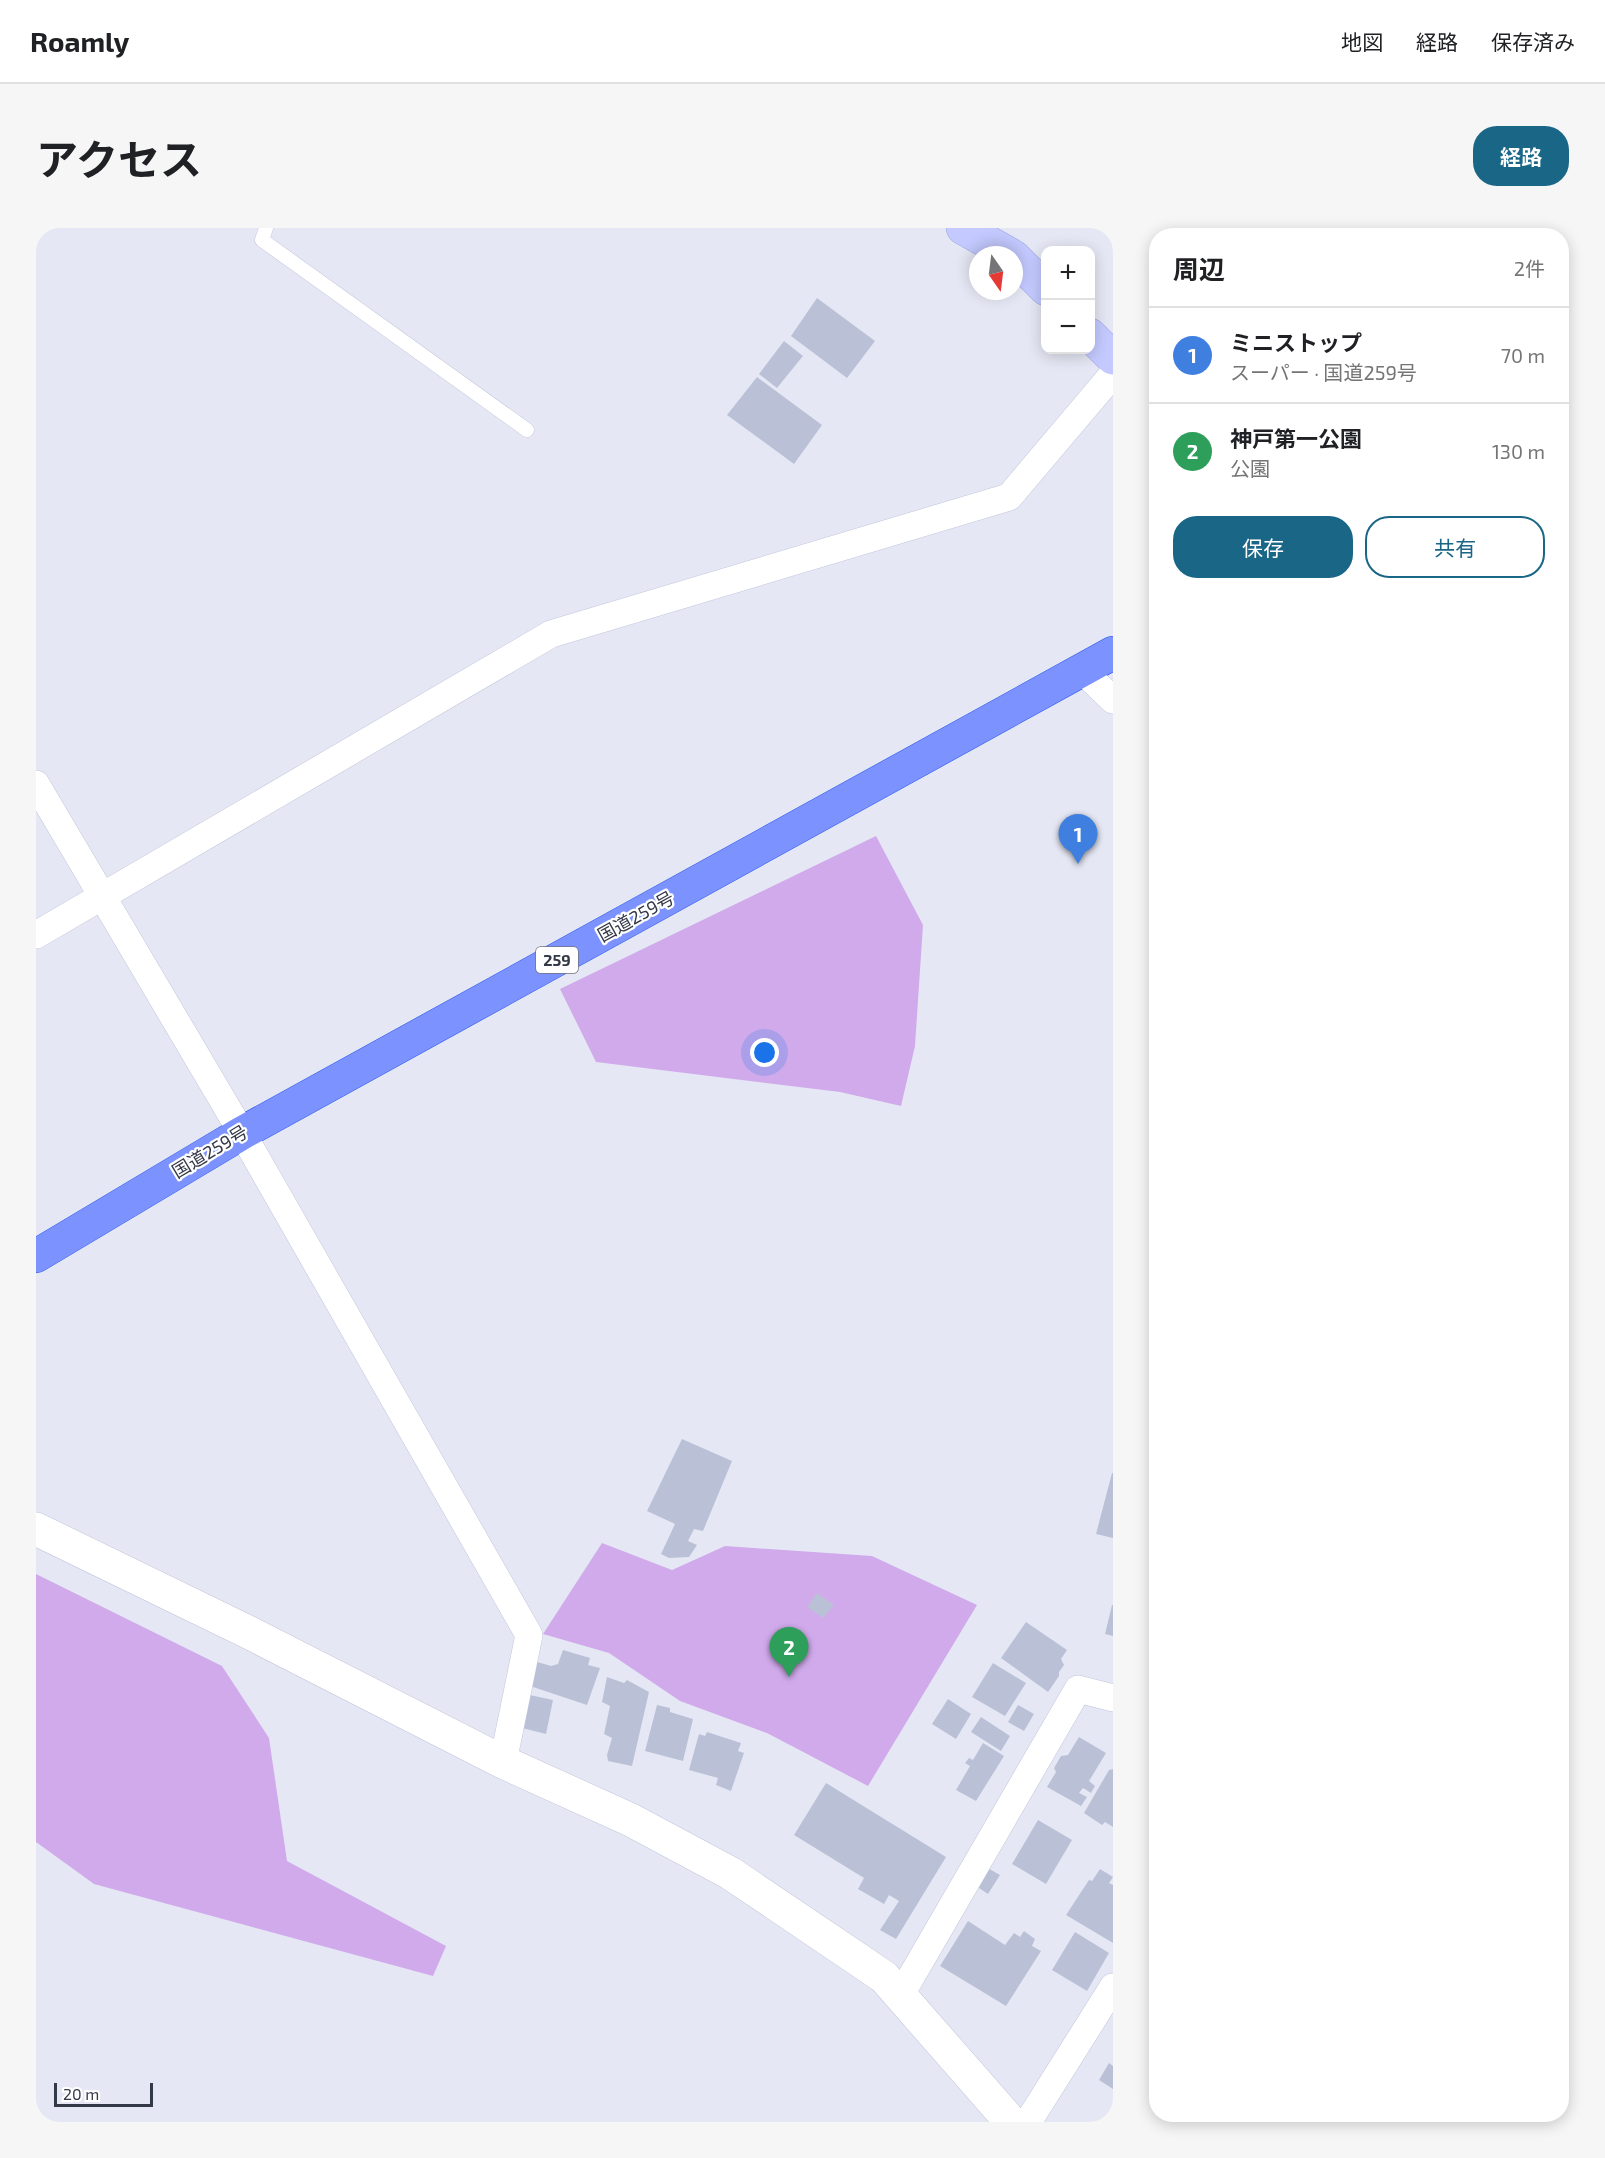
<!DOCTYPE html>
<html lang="ja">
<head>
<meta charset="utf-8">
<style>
  body { margin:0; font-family:"Exo 2","Noto Sans JP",sans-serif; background:#f6f6f6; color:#202124 }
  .controls { position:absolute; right:18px; top:18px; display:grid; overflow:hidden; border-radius:12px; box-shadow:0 3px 15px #0003 }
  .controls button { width:54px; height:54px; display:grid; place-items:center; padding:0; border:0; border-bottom:2px solid #e0e0e0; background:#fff; color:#202124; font:30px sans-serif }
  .compass { position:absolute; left:933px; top:18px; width:54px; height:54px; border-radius:50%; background:#fff; box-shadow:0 3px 15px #0003; rotate:166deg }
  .scale { position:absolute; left:18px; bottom:15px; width:99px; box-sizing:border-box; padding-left:6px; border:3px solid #343947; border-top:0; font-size:16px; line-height:21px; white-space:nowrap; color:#343947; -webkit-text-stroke:4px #fff; paint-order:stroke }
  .you { position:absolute; left:729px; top:825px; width:21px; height:21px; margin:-15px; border:4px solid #fff; border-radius:50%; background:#1a73e8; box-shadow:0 0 0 9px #1a73e833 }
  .badge { display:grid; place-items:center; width:39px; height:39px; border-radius:50%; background:#196687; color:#fff; font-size:20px; font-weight:700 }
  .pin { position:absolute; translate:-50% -50px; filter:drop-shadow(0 2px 3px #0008) }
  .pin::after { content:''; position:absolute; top:32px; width:21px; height:18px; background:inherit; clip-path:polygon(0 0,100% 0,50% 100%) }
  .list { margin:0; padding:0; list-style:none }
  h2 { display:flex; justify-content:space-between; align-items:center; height:78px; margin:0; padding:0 24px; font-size:26px }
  h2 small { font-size:20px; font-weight:400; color:#757577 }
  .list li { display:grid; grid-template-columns:39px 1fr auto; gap:18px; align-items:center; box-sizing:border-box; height:96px; padding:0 24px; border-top:2px solid #e0e0e0 }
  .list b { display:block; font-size:22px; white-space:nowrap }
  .list p { margin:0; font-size:20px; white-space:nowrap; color:#757577 }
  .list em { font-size:20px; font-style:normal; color:#757577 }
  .actions { display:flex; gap:12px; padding:18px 24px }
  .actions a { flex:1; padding:14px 0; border:2px solid #196687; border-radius:24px; text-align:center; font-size:21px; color:#196687 }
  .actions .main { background:#196687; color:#fff }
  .map { position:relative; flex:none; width:1077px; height:1894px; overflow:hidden; border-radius:24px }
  header { display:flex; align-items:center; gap:36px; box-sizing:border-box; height:84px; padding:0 30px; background:#fff; border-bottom:2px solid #e0e0e0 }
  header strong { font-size:28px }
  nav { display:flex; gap:33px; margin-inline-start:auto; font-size:21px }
  .intro { display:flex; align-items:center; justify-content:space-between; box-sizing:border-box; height:144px; padding:0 36px }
  h1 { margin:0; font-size:42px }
  .button { padding:15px 27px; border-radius:24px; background:#196687; color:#fff; font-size:21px; font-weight:700 }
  main { display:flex; gap:36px; padding:0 36px }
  aside { flex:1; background:#fff; border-radius:24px; box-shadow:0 3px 15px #0003 }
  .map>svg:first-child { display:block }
  .green { fill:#d1aaec }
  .building { fill:#bac1d7 }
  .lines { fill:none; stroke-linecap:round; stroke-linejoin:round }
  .service-casing { stroke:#c1c6db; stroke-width:15 }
  .minor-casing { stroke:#c1c6db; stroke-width:28 }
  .tertiary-casing { stroke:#c1c6db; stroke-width:34 }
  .secondary-casing { stroke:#959ede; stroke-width:34 }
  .trunk-casing { stroke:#2955ea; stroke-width:34 }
  .service { stroke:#fff; stroke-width:14 }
  .minor { stroke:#fff; stroke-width:27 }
  .tertiary { stroke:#fff; stroke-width:33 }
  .secondary { stroke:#c4caff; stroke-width:33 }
  .trunk { stroke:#7c93ff; stroke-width:33 }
  .labels { text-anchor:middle; stroke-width:4.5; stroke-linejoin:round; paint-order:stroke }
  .shield { fill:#fff; stroke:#71747e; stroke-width:1.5 }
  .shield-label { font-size:16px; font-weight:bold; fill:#343947 }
  .street-label { font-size:18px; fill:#343947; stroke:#fff }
</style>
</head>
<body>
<header>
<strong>Roamly</strong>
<nav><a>地図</a><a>経路</a><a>保存済み</a></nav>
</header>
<div class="intro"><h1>アクセス</h1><a class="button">経路</a></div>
<main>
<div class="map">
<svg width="1077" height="1894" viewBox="0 0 1077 1894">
  <rect width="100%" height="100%" fill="#e5e8f4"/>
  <path class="green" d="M840,608L887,697L879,818L865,878L804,864L560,834L524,761Z
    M566,1315L636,1342L689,1318L836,1328L941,1377L832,1558L731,1505L644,1473L573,1425L507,1406Z
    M0,1346L186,1438L233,1510L251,1633L410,1718L397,1748L58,1656L0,1614Z"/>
  <path class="building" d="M781,70L839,113L811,150L755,108Z
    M748,113L767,128L741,160L723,146Z
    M721,149L786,197L758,236L691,187Z
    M646,1211L696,1233L667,1303L658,1301L652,1313L661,1317L653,1329L633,1330L625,1326L639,1296L611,1283Z
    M1076,1245H1077V1310L1060,1306Z
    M781,1365L798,1377L787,1390L771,1379Z
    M1076,1377H1077V1408L1069,1406Z
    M990,1394L1031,1422L1025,1431L1028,1437L1023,1444V1448L1012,1464L965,1430Z
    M527,1422L554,1430L552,1437L564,1440L551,1477L491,1457L498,1433L515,1438L522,1436Z
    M957,1435L990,1455L969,1488L936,1469Z
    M571,1449L588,1455L591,1452L613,1464L596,1538L572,1533L571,1527L576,1510L568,1506L574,1478L566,1474Z
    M489,1466L517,1472L510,1506L482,1499Z
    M912,1471L935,1486L920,1511L896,1496Z
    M621,1477L634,1480V1484L657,1491L647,1533L609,1523Z
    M982,1477L998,1486L988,1503L972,1494Z
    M945,1489L974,1508L965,1523L935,1504Z
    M671,1504L705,1515L702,1523L708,1525L695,1563L680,1557L682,1550L653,1542L663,1506L669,1508Z
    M1043,1509L1070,1525L1053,1553L1059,1558L1055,1565L1047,1560L1043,1565L1051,1569L1045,1578L1011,1559L1020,1544L1018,1540L1025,1528L1032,1527Z
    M947,1515L968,1528L940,1573L920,1562L934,1538L929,1535L933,1530L937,1532Z
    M1077,1541V1599L1069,1594L1066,1597L1048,1585L1073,1542Z
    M790,1555L910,1629L860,1711L844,1702L863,1673L853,1667L848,1676L822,1661L828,1650L758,1607Z
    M1002,1592L1036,1612L1010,1656L976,1636Z
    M948,1638L964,1647L952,1666L937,1656Z
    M1064,1641L1077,1649L1073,1655L1077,1657V1715L1030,1687L1053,1652L1056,1653Z
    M932,1693L969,1717L978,1705L984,1709L988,1703L999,1711L996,1718L1005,1723L970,1778L904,1738Z
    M1039,1704L1073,1725L1051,1763L1016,1742Z
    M1073,1835L1077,1838V1861L1063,1852Z"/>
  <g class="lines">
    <defs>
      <path id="service" d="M230,0L226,12L491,202"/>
      <path id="minor" d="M1047,443L1077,472
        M0,556L206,905L493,1407L467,1534
        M0,707L515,406L973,269L1077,146
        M864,1768L1042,1461L1077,1470
        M992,1894L1077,1759"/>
      <path id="tertiary" d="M0,1301L212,1404L467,1534L595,1592L694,1645L848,1749L975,1894"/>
      <path id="secondary" d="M927,0L975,27
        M978,29L1010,61
        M1054,107L1077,130"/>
      <path id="trunk" d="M0,1028L206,905L1077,425"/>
    </defs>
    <use href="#service" class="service-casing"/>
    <use href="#minor" class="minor-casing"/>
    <use href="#tertiary" class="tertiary-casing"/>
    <use href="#secondary" class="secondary-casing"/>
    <use href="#trunk" class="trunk-casing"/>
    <use href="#service" class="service"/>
    <use href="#minor" class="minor"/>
    <use href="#tertiary" class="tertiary"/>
    <use href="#secondary" class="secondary"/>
    <use href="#trunk" class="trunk"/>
  </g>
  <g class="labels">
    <rect class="shield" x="500" y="719" width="42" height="26" rx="4.5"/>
    <g class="shield-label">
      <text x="521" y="738">259</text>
    </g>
    <g class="street-label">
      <text transform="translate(600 689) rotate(-29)" y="6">国道259号</text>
      <text transform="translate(174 924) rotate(-31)" y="6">国道259号</text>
    </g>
  </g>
</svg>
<div class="controls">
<button>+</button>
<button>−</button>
</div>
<svg class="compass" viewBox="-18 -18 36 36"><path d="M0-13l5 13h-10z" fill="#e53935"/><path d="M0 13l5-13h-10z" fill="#757577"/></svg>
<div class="scale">20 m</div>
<div class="you"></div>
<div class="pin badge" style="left:1042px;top:636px;background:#3f7fe0">1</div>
<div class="pin badge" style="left:753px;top:1449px;background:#2e9e5b">2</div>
</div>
<aside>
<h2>周辺<small>2件</small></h2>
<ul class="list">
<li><span class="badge" style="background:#3f7fe0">1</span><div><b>ミニストップ</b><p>スーパー · 国道259号</p></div><em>70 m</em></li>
<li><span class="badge" style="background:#2e9e5b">2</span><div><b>神戸第一公園</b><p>公園</p></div><em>130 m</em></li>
</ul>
<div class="actions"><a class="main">保存</a><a>共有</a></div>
</aside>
</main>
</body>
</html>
